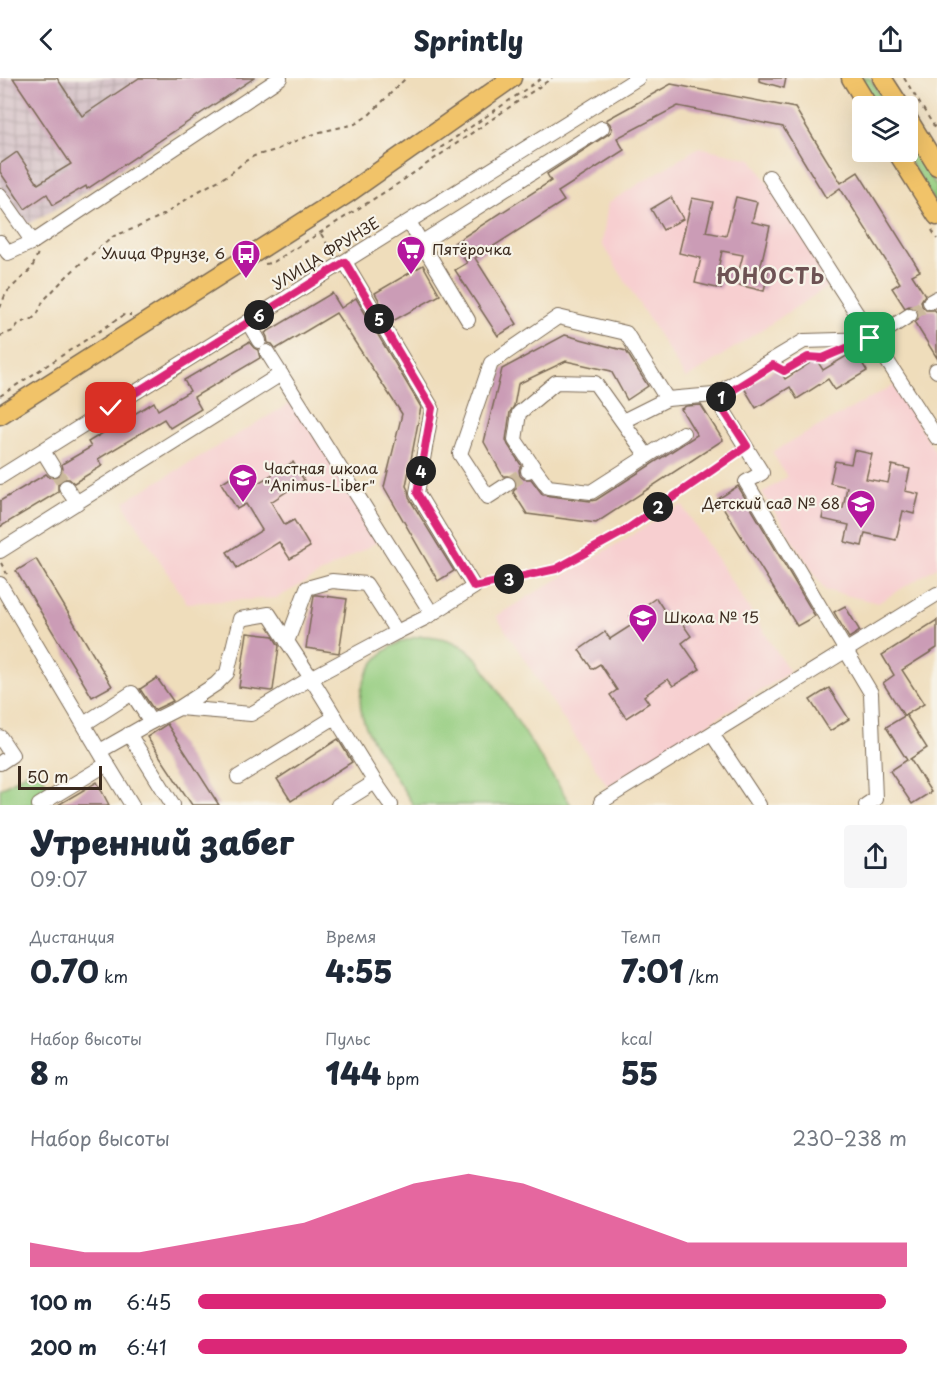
<!DOCTYPE html>
<html lang="ru">
<head>
<meta charset="utf-8">
<style>
  body { margin:0; font-family:"Playpen Sans",sans-serif; background:#f6f6f7; color:#1f2937; height:100vh; display:flex; flex-direction:column; font-size:22px; white-space:nowrap }
  * { box-sizing:border-box; margin:0 }
  p { font-size:20px; color:#747a83 }
  .icon { flex:none; width:33px; height:33px; fill:none; stroke:currentColor; stroke-width:2; stroke-linecap:round; stroke-linejoin:round }
  .map { position:relative; height:727px; overflow:hidden }
  .sheet { display:flex; flex-direction:column; background:#fff; flex:1 }
  .sheet>* { flex:none }
  .buttons { position:absolute; left:852px; top:18px; display:grid; gap:12px }
  .buttons a { display:grid; place-items:center; width:66px; height:66px; border-radius:6px; background:#fff; box-shadow:0 6px 24px #0002; font-size:30px }
  .scale { position:absolute; left:18px; bottom:15px; width:84px; box-sizing:border-box; padding-left:6px; border:3px solid #3b2a1e; border-top:0; font-size:16px; line-height:21px; white-space:nowrap; color:#3b2a1e; -webkit-text-stroke:4px #f7f3e8; paint-order:stroke }
  .pin { position:absolute; display:grid; place-items:center; width:51px; height:51px; color:#fff; margin:-26px; border-radius:12px; box-shadow:0 3px 9px #0006 }
  .km { position:absolute; width:30px; height:30px; margin:-15px; border-radius:50%; background:#222; color:#fff; font-size:16px; line-height:30px; text-align:center }
  .round { display:grid; place-items:center; flex:none; width:63px; height:63px; border-radius:6px; background:#f6f6f7 }
  .head { display:flex; align-items:center; justify-content:space-between; height:102px; padding:0 30px }
  h1 { font-size:33px; font-weight:800; line-height:45px }
  .figures { display:grid; grid-template-columns:repeat(3,1fr); gap:9px; height:102px; padding:6px 30px }
  .figures div { display:grid; align-content:center }
  .figures b { font-size:30px; font-weight:800 }
  .figures small { font-size:16px; font-weight:400 }
  .figures p { font-size:16px }
  .chart { height:168px; padding:12px 30px }
  .chart p { display:flex; justify-content:space-between }
  .chart svg { width:100%; height:108px; margin-top:6px; fill:#db2777; opacity:.7 }
  ul { padding:0 30px; list-style:none; font-size:20px }
  li { display:grid; grid-template-columns:96px 72px 1fr; align-items:center; height:45px }
  li i { height:15px; border-radius:8px; background:#db2777 }
  header { display:flex; justify-content:space-between; align-items:center; height:78px; padding:0 30px; background:#fff; font-size:27px; font-weight:800 }
  .map>svg:first-child { display:block }
  .built { fill:#f7cfd0 }
  .industrial { fill:url(#industrial-grid) }
  .grass { fill:#95cd80; stroke:#687c4f; stroke-width:1.5 }
  .building { fill:#cb9cb6; fill-rule:evenodd }
  .lines { fill:none; stroke-linecap:round; stroke-linejoin:round }
  .minor-tunnel { stroke:#cbb99c; stroke-width:14; stroke-dasharray:14 7; stroke-linecap:butt }
  .minor-casing { stroke:#7a6955; stroke-width:16 }
  .major-casing { stroke:#7a6955; stroke-width:21 }
  .path { stroke:#7a6955; stroke-width:2; stroke-dasharray:4.5 4.5; stroke-linecap:butt }
  .minor { stroke:#fff; stroke-width:14 }
  .major { stroke:#f1c369; stroke-width:18 }
  .route-casing { stroke:#fff; stroke-width:12 }
  .route { stroke:#db2777; stroke-width:8 }
  .labels { text-anchor:middle; stroke-width:4.5; stroke-linejoin:round; paint-order:stroke }
  .poi-label { font-size:15px; fill:#3b2a1e; stroke:#f7f3e8; text-anchor:start }
  .street-label { font-size:15px; fill:#3b2a1e; stroke:#f7f3e8 }
  .district-label { font-size:21px; font-weight:bold; letter-spacing:1.5px; fill:#6d5253; stroke:#f7f3e8 }
</style>
</head>
<body>
<header><svg class="icon" aria-label="back" viewBox="0 0 24 24"><path d="M15 5l-7 7 7 7"/></svg>Sprintly<svg class="icon" aria-label="share" viewBox="0 0 24 24"><path d="M12 15V3M7 8l5-5 5 5M5 13v7h14v-7"/></svg></header>
<div class="map">
<svg width="937" height="727" viewBox="0 0 937 727">
  <defs>
    <pattern id="industrial-grid" width="8" height="8" patternUnits="userSpaceOnUse" patternTransform="scale(1.5)"><rect width="8" height="8" fill="#d2bdc5"/><path d="M0 4h8M4 0v8" fill="none" stroke="#ac9a9f"/></pattern>
  </defs>
  <rect width="100%" height="100%" fill="#f7f3e8"/>
  <filter id="ink" filterUnits="userSpaceOnUse"><feTurbulence type="fractalNoise" baseFrequency=".0167" numOctaves="2"/><feDisplacementMap in="SourceGraphic" scale="12" xChannelSelector="R" yChannelSelector="G"/><feConvolveMatrix kernelMatrix="1 2 1 2 8 2 1 2 1" color-interpolation-filters="sRGB"/></filter>
  <filter id="wash" filterUnits="userSpaceOnUse"><feTurbulence type="fractalNoise" baseFrequency=".008" numOctaves="4" result="noise"/><feDisplacementMap in="SourceGraphic" scale="24" xChannelSelector="R" yChannelSelector="G"/><feGaussianBlur stdDeviation="1.35" result="paint"/><feColorMatrix in="noise" values="0 0 0 0 0 0 0 0 0 0 0 0 0 0 0 0 0 1.4 0 .05"/><feComposite in="paint" operator="in"/></filter>
  <g filter="url(#wash)">
    <rect width="100%" height="100%" fill="#efddbb"/>
    <g class="built">
      <path d="M699,69L752,81L833,205L686,301L602,166L608,125Z"/>
      <path d="M894,307L937,376V489L878,525L825,512L762,415L787,399L772,374Z"/>
      <path d="M292,324L384,460L277,520L187,525L126,430L125,423Z"/>
      <path d="M682,427L790,594L608,709L496,538Z"/>
    </g>
    <path class="industrial" d="M0,0H261L74,121L26,147L0,110Z"/>
    <g class="grass">
      <path d="M858,0H870L887,28H875Z"/>
      <path d="M908,61L937,109V128L903,74H908Z"/>
      <path d="M421,558C445,558 463,565 479,583L571,727H413C404,712 394,698 385,683C366,653 348,624 371,589C382,571 400,562 421,558Z"/>
      <path d="M36,688L52,714L31,727H0V711Z"/>
    </g>
    <g id="blocks">
      <g class="building">
        <path d="M13,0H57L82,38L139,0H254L87,111L86,108L53,127L47,116L25,131L0,94V86L17,74L38,106L71,86Z"/>
        <path d="M759,0H786L784,10L759,3Z"/>
        <path d="M671,6L795,30L841,105L858,94L920,193L912,197L925,217L921,223L922,228L926,232H935L937,236V280L915,245L918,241V233L914,229L909,228L905,230L892,210L900,205L840,110L826,120L783,49L678,28L617,60L624,72L558,114L564,123L475,180L517,246L498,258L455,192L467,185L454,165L551,103L547,96L610,55L612,52L610,46L606,42Z"/>
        <path d="M671,119L683,141L663,152L651,131Z"/>
        <path d="M736,119L757,124L752,144L770,148L760,191L768,193L764,213L722,203L721,211L695,205L701,180L679,175L692,120L713,124L706,154L726,158ZM722,173L743,177L738,196L718,191Z"/>
        <path d="M423,187L440,217L391,244L375,215Z"/>
        <path d="M332,215L341,230L356,220L421,329L406,408L408,412L409,420L454,493L438,503L384,409L402,336L336,235L276,271L272,266L268,265L267,259L265,255Z"/>
        <path d="M565,257L626,273L648,308L627,322L611,293L566,283L518,306L514,328L510,334L506,362L508,367L521,387L519,392L520,398L524,401H531L543,417L590,423L596,422L697,357L681,331L686,328L701,327L723,362L596,445L527,436L513,414L516,410V402L512,398H503L484,364L502,291Z"/>
        <path d="M249,264L254,270L258,272L260,280L194,319L201,331L170,350L164,341L98,381L102,388L74,405L69,401H61L58,406V414L0,449V423L46,396L49,399L54,400L59,398L63,391L62,386L91,369L88,364L154,324L158,332L190,313L184,302Z"/>
        <path d="M855,273L867,293L835,312L828,301L797,321L790,309L756,330L744,310L778,289L785,301L816,281L823,292Z"/>
        <path d="M854,372L872,376L866,401L888,405L892,387L910,391L905,413L919,416L914,436L903,433L896,462L865,455L862,468L845,464L849,447L822,441L825,426L843,430L847,409L830,405L835,383L851,386Z"/>
        <path d="M293,384L304,402L271,424L285,447L294,442L310,469L290,481L279,464L237,490L227,474L262,452L246,426L237,431L221,405L238,394L248,411Z"/>
        <path d="M738,408L815,538L797,548L718,421Z"/>
        <path d="M36,481L112,608L92,619L16,493Z"/>
        <path d="M314,517H317L347,521L339,575L306,570Z"/>
        <path d="M656,520L669,540L675,535L691,558L682,565L700,591L673,608L668,601L644,618L649,625L626,640L610,617L617,612L600,586L592,591L579,572L605,554L610,561L635,545L630,538Z"/>
        <path d="M845,528L860,553L849,560L834,534Z"/>
        <path d="M937,542V570L902,592L924,626L904,638L883,605L894,597L882,577Z"/>
        <path d="M247,555L273,558L279,568L273,612L271,613L239,609Z"/>
        <path d="M157,600L173,623L154,632L140,611Z"/>
        <path d="M829,610L849,641L830,653L810,622Z"/>
        <path d="M906,637L927,670L910,681L931,714L912,726L890,693L907,682L886,649Z"/>
        <path d="M167,646L219,727H192L147,659Z"/>
        <path d="M338,661L352,684L291,723L277,701Z"/>
        <path d="M97,704L109,727H58Z"/>
      </g>
    </g>
  </g>
  <g filter="url(#ink)">
    <use href="#blocks" fill-opacity="0" stroke="#7a6955" stroke-width="1.5"/>
    <g class="lines">
      <g class="minor-tunnel">
        <path d="M910,237L930,224"/>
        <path d="M54,391L66,409"/>
        <path d="M508,406L528,393"/>
      </g>
      <g class="minor-casing">
        <g id="minor">
          <path d="M769,99L873,261"/>
          <path d="M0,117L33,164"/>
          <path d="M409,144L468,242"/>
          <path d="M0,164L8,175L33,164L280,0"/>
          <path d="M421,165L602,50"/>
          <path d="M345,184L432,330L417,415L474,509L425,540L397,554L311,600L375,704L391,727"/>
          <path d="M930,224L937,220"/>
          <path d="M910,237L873,261L937,360"/>
          <path d="M248,244L259,263"/>
          <path d="M267,274L432,536"/>
          <path d="M936,292L937,293"/>
          <path d="M714,317L762,395L746,404L871,615L875,721L866,727"/>
          <path d="M667,321L714,317L804,263L873,261"/>
          <path d="M43,373L54,391"/>
          <path d="M534,390L548,409L591,414L683,355"/>
          <path d="M528,393L534,390L515,362L519,335L556,304L595,305L647,378"/>
          <path d="M0,399L638,0"/>
          <path d="M508,406L488,419L460,376L491,285L558,239L626,255L667,321L623,343"/>
          <path d="M66,409L77,425"/>
          <path d="M0,473L281,296"/>
          <path d="M0,506L107,686L39,727"/>
          <path d="M287,564L307,510L332,503L366,506L397,554"/>
          <path d="M84,646L132,615L151,644"/>
          <path d="M129,656L173,727"/>
          <path d="M712,656L759,727"/>
          <path d="M0,659L12,677L0,685"/>
          <path d="M100,673L151,644L179,630L251,636L311,600L269,536L240,541L227,595L216,606L179,630"/>
          <path d="M107,686L132,727"/>
          <path d="M238,699L335,639"/>
          <path d="M338,727L375,704"/>
          <path d="M603,727L601,724L937,516"/>
        </g>
      </g>
      <g class="major-casing">
        <g id="major">
          <path d="M851,0L868,28"/>
          <path d="M882,0L900,28"/>
          <path d="M908,41L937,88"/>
          <path d="M897,74L937,138"/>
          <path d="M0,337L347,116L512,0"/>
        </g>
      </g>
      <g class="path">
        <path d="M904,0L937,53"/>
        <path d="M433,75L542,0"/>
        <path d="M932,152L937,161"/>
        <path d="M321,156L334,177"/>
        <path d="M265,186L272,185L399,105L552,0"/>
        <path d="M0,230L6,215L32,190L38,175"/>
        <path d="M0,258L13,253L19,245L32,241L37,237L43,223L65,200L81,185L114,158L138,149L165,136L199,113L230,96L244,84L254,78L276,72L290,65L320,54L355,46L369,37L406,0"/>
        <path d="M781,291L784,293L808,279L823,280L836,275"/>
        <path d="M0,318L124,237H131"/>
        <path d="M1,485L7,496"/>
        <path d="M485,506L556,491L623,454L735,376"/>
      </g>
      <use href="#minor" class="minor"/>
      <use href="#major" class="major"/>
    </g>
  </g>
  <g class="lines" filter="url(#ink)">
    <g class="route-casing">
      <path id="route" d="M111,330L345,184L432,330L417,415L474,509L556,491L623,454L747,368L717,322L773,287L784,293L808,279L823,280L870,260"/>
    </g>
    <use href="#route" class="route"/>
  </g>
  <defs>
    <g id="supermarket-pin" transform="scale(1.5)"><path d="M0 17L-7.5 6A9.5 9.5 0 1 1 7.5 6Z" fill="#b5179e" stroke="#f7f3e8"/><path d="M-6-5.5h2.5l.6 2H6L4.5 2H-2.5L-4.4-4H-6ZM-1.5 3.2a1.3 1.3 0 1 0 .1 0ZM3 3.2a1.3 1.3 0 1 0 .1 0Z" fill="#fff"/></g>
    <g id="bus-pin" transform="scale(1.5)"><path d="M0 17L-7.5 6A9.5 9.5 0 1 1 7.5 6Z" fill="#b5179e" stroke="#f7f3e8"/><path d="M-5-6H5V4H4V6H2V4H-2V6H-4V4H-5ZM-3.5-4V0h7V-4ZM-3.5 1.2v1.5H-2V1.2ZM2 1.2v1.5H3.5V1.2Z" fill="#fff"/></g>
    <g id="school-pin" transform="scale(1.5)"><path d="M0 17L-7.5 6A9.5 9.5 0 1 1 7.5 6Z" fill="#b5179e" stroke="#f7f3e8"/><path d="M0-5L7-2L0 1L-7-2ZM-4 1L0 2.5L4 1V4Q0 6-4 4Z" fill="#fff"/></g>
  </defs>
  <g fill-rule="evenodd">
    <use href="#supermarket-pin" x="411" y="172"/>
    <use href="#bus-pin" x="246" y="176"/>
    <use href="#school-pin" x="243" y="400"/>
    <use href="#school-pin" x="861" y="426"/>
    <use href="#school-pin" x="643" y="540"/>
  </g>
  <g class="labels">
    <g class="poi-label">
      <text x="432" y="177">Пятёрочка</text>
      <text x="225" y="181" text-anchor="end">Улица Фрунзе, 6</text>
      <text x="264" y="396">Частная школа<tspan x="264" dy="17">"Animus-Liber"</tspan></text>
      <text x="840" y="431" text-anchor="end">Детский сад № 68</text>
      <text x="664" y="545">Школа № 15</text>
    </g>
    <g class="street-label">
      <text transform="translate(326 176) rotate(-32)" y="5">УЛИЦА ФРУНЗЕ</text>
    </g>
    <g class="district-label">
      <text x="771" y="206">ЮНОСТЬ</text>
    </g>
  </g>
</svg>
<div class="buttons">
<a><svg class="icon" aria-label="layers" viewBox="0 0 24 24"><path d="M12 4l9 5-9 5-9-5zM3 14l9 5 9-5"/></svg></a>
</div>
<div class="scale">50 m</div>
<div class="pin" style="left:870px;top:260px;background:#1e9e55"><svg class="icon" aria-label="arrive" viewBox="0 0 24 24"><path d="M6 21V4h12l-3 4 3 4H6"/></svg></div>
<div class="pin" style="left:111px;top:330px;background:#d93025"><svg class="icon" aria-label="check" viewBox="0 0 24 24"><path d="M5 12l5 5 9-10"/></svg></div>
<b class="km" style="left:721px;top:319px">1</b>
<b class="km" style="left:658px;top:429px">2</b>
<b class="km" style="left:509px;top:501px">3</b>
<b class="km" style="left:421px;top:393px">4</b>
<b class="km" style="left:379px;top:241px">5</b>
<b class="km" style="left:259px;top:237px">6</b>
</div>
<section class="sheet">
<div class="head"><div><h1>Утренний забег</h1><p>09:07</p></div><a class="round"><svg class="icon" aria-label="share" viewBox="0 0 24 24"><path d="M12 15V3M7 8l5-5 5 5M5 13v7h14v-7"/></svg></a></div>
<div class="figures">
<div><p>Дистанция</p><b>0.70<small> km</small></b></div>
<div><p>Время</p><b>4:55</b></div>
<div><p>Темп</p><b>7:01<small> /km</small></b></div>
</div>
<div class="figures">
<div><p>Набор высоты</p><b>8<small> m</small></b></div>
<div><p>Пульс</p><b>144<small> bpm</small></b></div>
<div><p>kcal</p><b>55</b></div>
</div>
<div class="chart"><p><span>Набор высоты</span>230–238 m</p>
<svg viewBox="0 0 160 44" preserveAspectRatio="none"><path d="M0 44V34L10 38L20 38L30 34L40 30L50 26L60 18L70 10L80 6L90 10L100 18L110 26L120 34L130 34L140 34L150 34L160 34V44z"/></svg>
</div>
<ul>
<li><b>100 m</b>6:45<i style="width:97%"></i></li>
<li><b>200 m</b>6:41<i style="width:100%"></i></li>
</ul>
</section>
</body>
</html>
